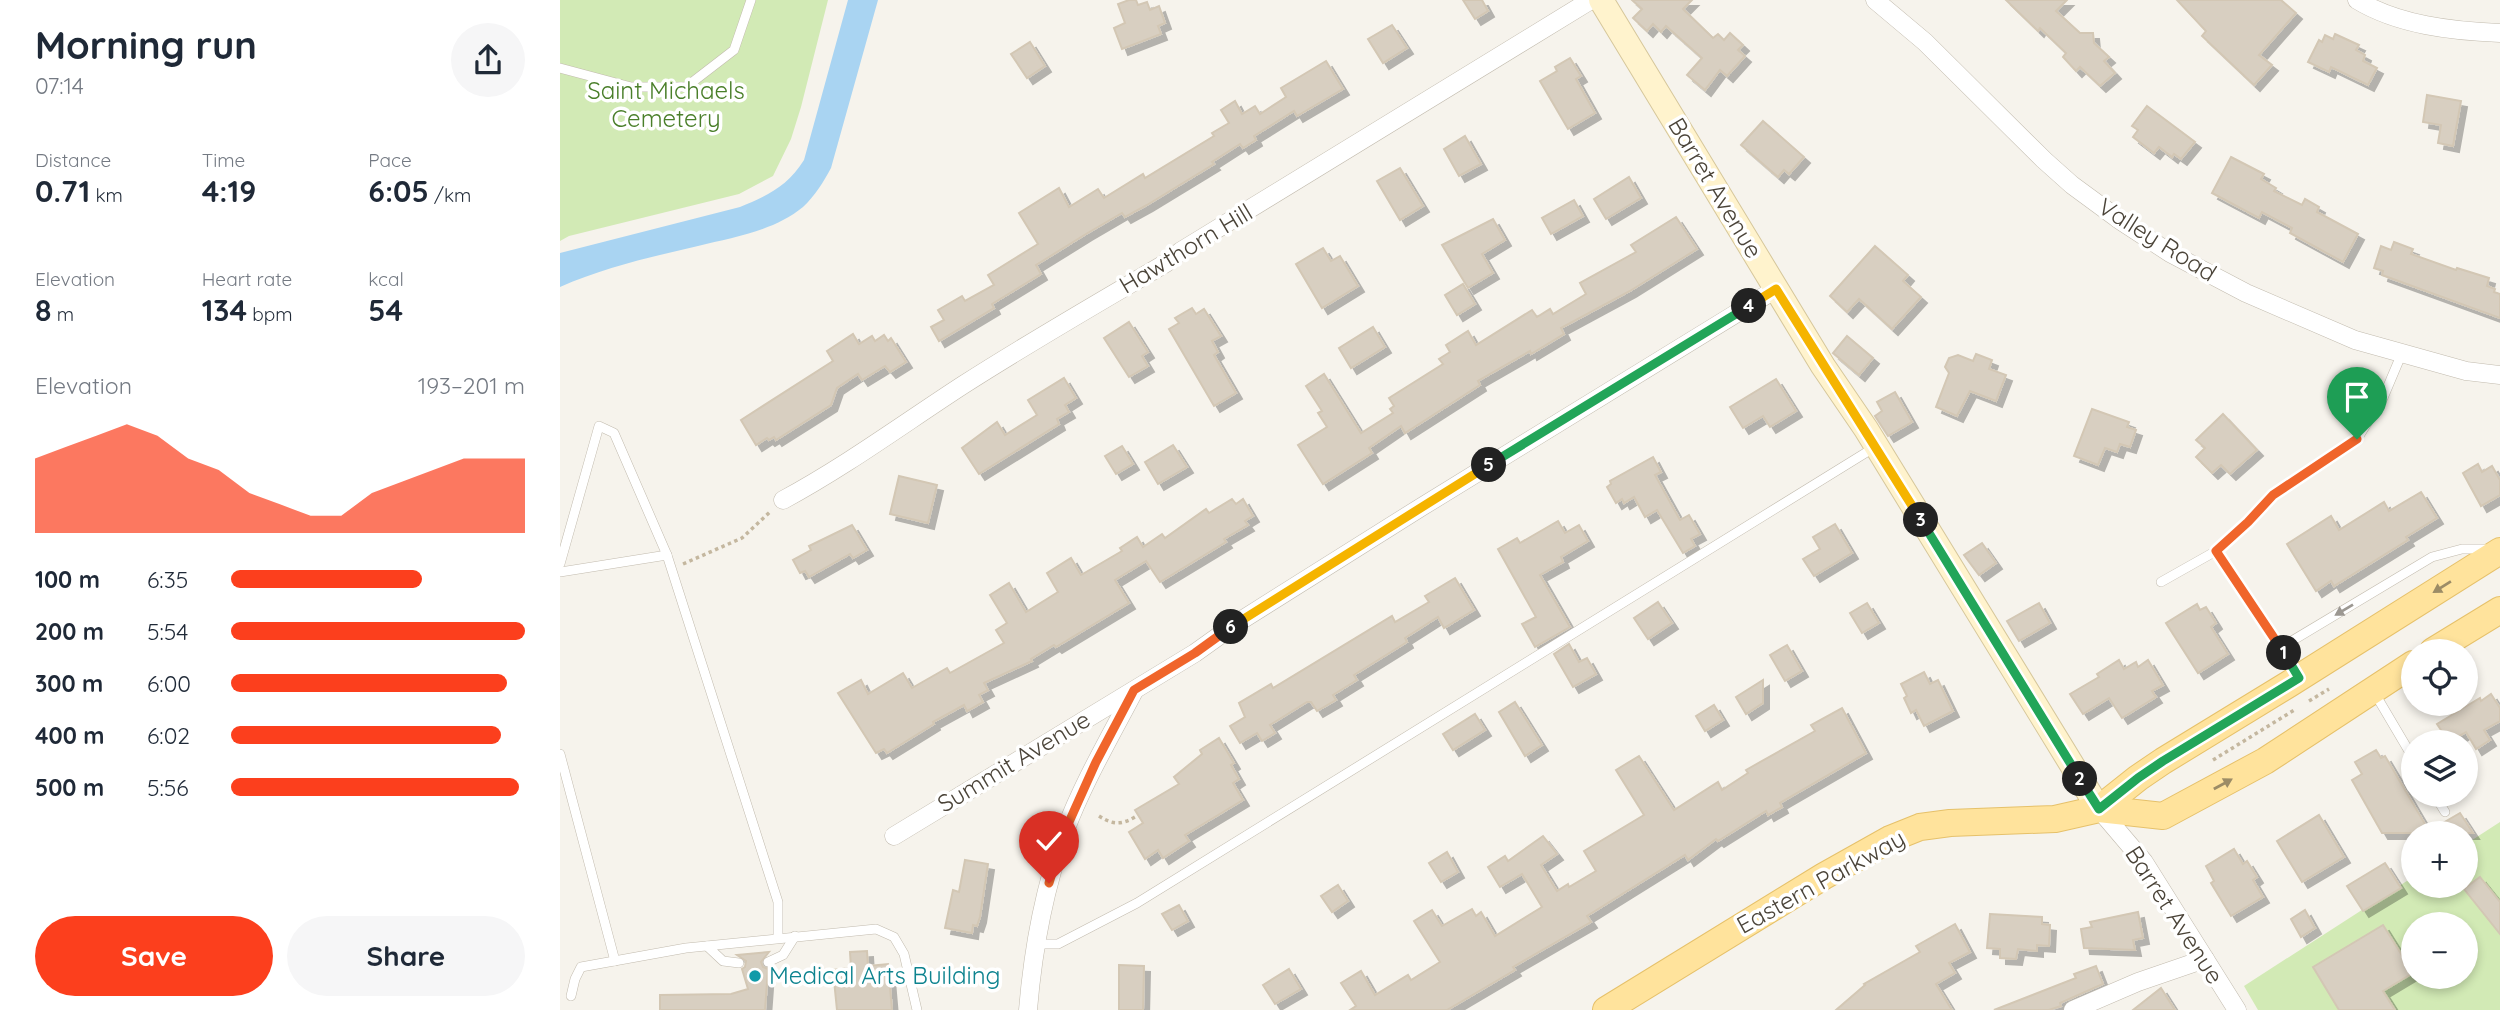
<!DOCTYPE html>
<html lang="en">
<head>
<meta charset="utf-8">
<style>
  body { margin:0; font-family:Quicksand,sans-serif; background:#f6f6f7; color:#1f2937; height:100vh; display:flex; flex-direction:column; font-size:26px; white-space:nowrap }
  * { box-sizing:border-box; margin:0 }
  p { font-size:23px; color:#747a83 }
  .icon { flex:none; width:38px; height:38px; fill:none; stroke:currentColor; stroke-width:2; stroke-linecap:round; stroke-linejoin:round }
  .map { position:relative; flex:1; overflow:hidden }
  .drawer { display:flex; flex-direction:column; background:#fff; width:560px }
  .drawer>* { flex:none }
  .controls { position:absolute; left:1841px; top:639px; display:grid; gap:14px }
  .controls a { display:grid; place-items:center; width:77px; height:77px; border-radius:50%; background:#fff; box-shadow:0 4px 10px #0003; font-size:35px }
  .pin { position:absolute; display:grid; place-items:center; width:60px; height:60px; color:#fff; margin:-72px -30px; border-radius:50% 50% 50% 0; rotate:-45deg; box-shadow:0 0 7px #0007 }
  .pin .icon { rotate:45deg }
  .km { position:absolute; width:35px; height:35px; margin:-18px; border-radius:50%; background:#222; color:#fff; font-size:19px; line-height:35px; text-align:center }
  .round { display:grid; place-items:center; flex:none; width:74px; height:74px; border-radius:37px; background:#f6f6f7 }
  .headline { display:flex; align-items:center; justify-content:space-between; height:119px; padding:0 35px }
  h1 { font-size:38px; font-weight:700; line-height:52px }
  .figures { display:grid; grid-template-columns:repeat(3,1fr); gap:10px; height:119px; padding:7px 35px }
  .figures div { display:grid; align-content:center }
  .figures b { font-size:30px; font-weight:700 }
  .figures small { font-size:19px; font-weight:400 }
  .figures p { font-size:19px }
  .chart { height:196px; padding:14px 35px }
  .chart p { display:flex; justify-content:space-between }
  .chart svg { width:100%; height:126px; margin-top:7px; fill:#fc3f1d; opacity:.7 }
  .button { display:flex; gap:14px; margin-top:auto; padding:14px 35px }
  .button a { flex:1; height:80px; border-radius:42px; background:#fc3f1d; color:#fff; font-size:28px; font-weight:700; line-height:80px; text-align:center }
  .button a+a { background:#f6f6f7; color:#1f2937 }
  ul { padding:0 35px; list-style:none; font-size:23px }
  li { display:grid; grid-template-columns:112px 84px 1fr; align-items:center; height:52px }
  li i { height:18px; border-radius:9px; background:#fc3f1d }
  main { display:flex; flex:1; min-height:0 }
  .map>svg:first-child { display:block }
  .green { fill:#d2eab5; fill-rule:evenodd }
  .water { fill:#a9d4f2 }
  .building { fill:#d8cfc1; stroke:#d3c7b4; stroke-width:2; filter:url(#shadow) }
  .lines { fill:none; stroke-linecap:round; stroke-linejoin:round }
  .lane-casing { stroke:#c2bbae; stroke-width:10 }
  .street-casing { stroke:#c2bbae; stroke-width:19 }
  .secondary-casing { stroke:#d6c79b; stroke-width:26 }
  .primary-casing { stroke:#e6c16a; stroke-width:28 }
  .path { stroke:#c4b79f; stroke-width:3.5; stroke-dasharray:3.5 3.5; stroke-linecap:butt }
  .lane { stroke:#fff; stroke-width:9 }
  .street { stroke:#fff; stroke-width:18 }
  .secondary { stroke:#fff3cd; stroke-width:24 }
  .primary { stroke:#ffe39c; stroke-width:26 }
  .oneway { fill:#9c8c66 }
  .oneway2 { fill:#9c9892 }
  .split-1-casing { stroke:#fff; stroke-width:14 }
  .split-2-casing { stroke:#fff; stroke-width:14 }
  .split-3-casing { stroke:#fff; stroke-width:14 }
  .split-4-casing { stroke:#fff; stroke-width:14 }
  .split-5-casing { stroke:#fff; stroke-width:14 }
  .split-6-casing { stroke:#fff; stroke-width:14 }
  .split-7-casing { stroke:#fff; stroke-width:14 }
  .split-1 { stroke:#f0652b; stroke-width:9 }
  .split-2 { stroke:#22a559; stroke-width:9 }
  .split-3 { stroke:#22a559; stroke-width:9 }
  .split-4 { stroke:#f5b400; stroke-width:9 }
  .split-5 { stroke:#22a559; stroke-width:9 }
  .split-6 { stroke:#f5b400; stroke-width:9 }
  .split-7 { stroke:#f0652b; stroke-width:9 }
  .culture-dot { fill:#0f9aa8; stroke:#fff; stroke-width:2.5 }
  .labels { text-anchor:middle; stroke-width:7; stroke-linejoin:round; paint-order:stroke }
  .park-label { font-size:24px; fill:#4a7f2a; stroke:#fff }
  .street-label { font-size:24px; fill:#4b4439; stroke:#fff }
  .culture-label { font-size:24px; fill:#0d838f; stroke:#fff; text-anchor:start }
</style>
</head>
<body>
<main>
<section class="drawer">
<div class="headline"><div><h1>Morning run</h1><p>07:14</p></div><a class="round"><svg class="icon" aria-label="share" viewBox="0 0 24 24"><path d="M12 15V3M7 8l5-5 5 5M5 13v7h14v-7"/></svg></a></div>
<div class="figures">
<div><p>Distance</p><b>0.71<small> km</small></b></div>
<div><p>Time</p><b>4:19</b></div>
<div><p>Pace</p><b>6:05<small> /km</small></b></div>
</div>
<div class="figures">
<div><p>Elevation</p><b>8<small> m</small></b></div>
<div><p>Heart rate</p><b>134<small> bpm</small></b></div>
<div><p>kcal</p><b>54</b></div>
</div>
<div class="chart"><p><span>Elevation</span>193–201 m</p>
<svg viewBox="0 0 160 44" preserveAspectRatio="none"><path d="M0 44V18L10 14L20 10L30 6L40 10L50 18L60 22L70 30L80 34L90 38L100 38L110 30L120 26L130 22L140 18L150 18L160 18V44z"/></svg>
</div>
<ul>
<li><b>100 m</b>6:35<i style="width:65%"></i></li>
<li><b>200 m</b>5:54<i style="width:100%"></i></li>
<li><b>300 m</b>6:00<i style="width:94%"></i></li>
<li><b>400 m</b>6:02<i style="width:92%"></i></li>
<li><b>500 m</b>5:56<i style="width:98%"></i></li>
</ul>
<div class="button"><a>Save</a><a>Share</a></div>
</section>
<div class="map">
<svg width="1940" height="1010" viewBox="0 0 1940 1010">
  <defs>
    <filter id="shadow"><feDropShadow dx="6" dy="6" stdDeviation="0" flood-color="#0004"/></filter>
  </defs>
  <rect width="100%" height="100%" fill="#f6f3ec"/>
  <g class="green">
    <path d="M0,0H268L241,107L231,139L213,176L179,194L9,236L0,241Z"/>
    <path d="M1940,822V1010H1698L1684,986L1853,877V886H1906V844ZM1853,924H1906V976H1853Z"/>
  </g>
  <path class="water" d="M288,0H318L271,168C264,181 255,196 243,207C214,231 174,237 138,246C91,257 45,267 0,287V253L180,207C208,195 227,187 244,160Z"/>
  <g class="building">
    <path d="M569,0H576L578,5L587,2L590,10L599,6L605,23L598,26L601,34L562,49L554,28L565,23L558,4Z"/>
    <path d="M903,0H922L928,11L915,19Z"/>
    <path d="M1072,0H1132L1123,9L1153,38L1158,34L1164,40L1170,33L1183,45L1178,50L1185,56L1167,76L1160,70L1145,90L1127,75L1142,58L1106,26L1101,32L1093,24L1087,31L1073,18L1082,9Z"/>
    <path d="M1446,0H1507L1496,11L1520,33H1533L1534,43L1549,57L1544,61L1555,73L1540,86L1520,67L1516,71L1503,57L1506,53L1480,28L1478,31Z"/>
    <path d="M1617,0H1721L1736,13L1699,55L1712,65L1694,85L1642,36L1646,31Z"/>
    <path d="M832,25L847,48L823,63L808,39Z"/>
    <path d="M1775,34L1799,45L1796,50L1805,55L1803,61L1817,68L1808,85L1771,67L1769,72L1748,62L1759,40L1762,42L1765,35L1773,39Z"/>
    <path d="M470,42L485,66L467,78L451,54Z"/>
    <path d="M1010,58L1021,76L1016,79L1035,113L1008,129L980,81L997,71L995,67Z"/>
    <path d="M766,61L783,89L737,116L734,111L694,136L696,140L683,148L680,144L652,162L654,164L587,205L565,217L562,213L526,234L476,265L481,274L432,304L434,308L379,341L371,327L384,320L378,310L402,296L405,301L434,285L428,275L478,244L459,213L499,188L509,207L538,189L544,198L583,174L585,178L654,136L652,133L669,123L661,110L675,101L682,114L695,106L700,114L726,97L721,88Z"/>
    <path d="M1867,95L1901,101L1893,146L1878,143L1881,125L1863,122Z"/>
    <path d="M1587,106L1635,142L1621,159L1614,154L1612,157L1599,147L1594,153L1573,137L1578,130L1572,126Z"/>
    <path d="M1203,121L1244,157L1229,174L1224,170L1218,177L1181,145Z"/>
    <path d="M905,136L921,164L899,176L884,149Z"/>
    <path d="M1671,157L1704,174L1701,179L1716,188L1714,191L1742,205L1745,199L1759,207L1757,212L1798,234L1783,262L1730,233L1732,228L1702,212L1699,218L1652,193Z"/>
    <path d="M840,168L863,206L840,220L817,181Z"/>
    <path d="M1069,177L1081,198L1046,219L1034,199Z"/>
    <path d="M1014,200L1023,216L991,234L982,218Z"/>
    <path d="M1116,217L1137,249L1070,291L1001,328L1004,334L971,354L970,351L918,381L920,385L845,433L841,426L809,448L812,453L763,484L738,445L767,427L758,413L762,411L746,386L764,374L801,433L833,413L830,409L834,406L829,398L883,364L879,359L890,352L886,345L908,331L916,345L972,310L977,317L990,309L993,314L1026,294L1020,283L1076,252L1071,245Z"/>
    <path d="M933,219L945,240L922,254L933,273L908,288L882,245Z"/>
    <path d="M1834,242L1853,249L1851,254L1896,270L1897,268L1929,278L1927,286L1935,289L1934,292L1940,294V318L1822,275L1823,271L1814,268L1821,246L1831,250Z"/>
    <path d="M1315,246L1348,275L1343,281L1361,297L1332,329L1299,299L1287,312L1270,296Z"/>
    <path d="M763,248L771,261L780,256L798,286L762,308L736,264Z"/>
    <path d="M903,284L915,304L897,315L885,295Z"/>
    <path d="M632,308L636,314L644,309L661,336L652,341L658,352L654,355L676,393L654,406L609,329L619,323L615,318Z"/>
    <path d="M569,322L588,352L582,356L588,366L569,377L544,338Z"/>
    <path d="M813,327L825,347L791,368L779,348Z"/>
    <path d="M293,334L299,344L312,336L315,341L324,335L328,341L331,338L346,362L330,372L325,366L302,380L298,374L277,388L271,405L216,440L214,437L209,440L207,438L196,445L181,420L273,361L267,351Z"/>
    <path d="M1287,336L1313,358L1299,375L1273,353Z"/>
    <path d="M1416,354L1432,360L1429,369L1446,375L1436,401L1410,391L1397,416L1376,407L1389,373L1385,367L1389,358L1398,355L1413,361Z"/>
    <path d="M504,378L516,398L505,405L509,412L497,419L499,424L419,474L402,448L437,422L445,435L477,415L468,400Z"/>
    <path d="M1216,379L1236,411L1210,427L1203,416L1183,428L1170,407Z"/>
    <path d="M1335,392L1352,422L1328,436L1315,416L1322,411L1317,402Z"/>
    <path d="M1532,409L1569,422L1567,427L1576,430L1570,447L1560,444L1557,452L1545,448L1538,465L1514,456Z"/>
    <path d="M1663,414L1697,450L1670,474L1661,465L1652,473L1636,457L1645,448L1636,440Z"/>
    <path d="M613,445L627,467L598,484L585,462Z"/>
    <path d="M562,446L573,464L556,474L545,456Z"/>
    <path d="M1093,457L1101,472L1095,475L1120,520L1129,515L1140,534L1131,539L1135,546L1123,553L1097,510L1085,517L1074,497L1064,503L1062,499L1056,503L1047,487L1051,484L1050,481Z"/>
    <path d="M1918,464L1922,472L1932,466L1940,480V495L1921,506L1903,473Z"/>
    <path d="M339,476L377,485L368,523L330,514Z"/>
    <path d="M1861,492L1877,518L1846,537L1848,540L1774,586L1771,581L1756,591L1727,544L1771,516L1779,530L1824,502L1829,511Z"/>
    <path d="M672,499L676,504L683,499L693,516L685,521L688,525L664,539L666,542L600,582L586,561L555,580L569,603L496,647L494,645L471,659L472,661L424,683L428,690L419,695L423,702L407,711L404,705L373,722L374,724L327,753L324,749L316,753L278,693L301,680L308,694L343,673L352,688L387,668L390,673L444,643L436,630L447,623L430,595L449,583L466,612L498,592L487,573L511,558L521,575L562,551L560,548L577,537L583,547L602,534L605,538L646,509L649,513Z"/>
    <path d="M998,521L1005,533L1019,525L1028,541L1001,557L1003,562L980,575L1010,627L975,647L962,624L976,617L938,549L957,538L960,543Z"/>
    <path d="M1275,524L1292,553L1254,576L1243,559L1260,549L1253,537Z"/>
    <path d="M292,525L307,550L293,558L290,554L249,577L245,571L240,573L233,560L251,550L249,546Z"/>
    <path d="M1422,543L1436,563L1419,575L1404,555Z"/>
    <path d="M895,578L914,610L884,628L878,617L845,638L847,642L794,675L797,680L773,695L776,700L757,711L751,702H747L710,725L715,733L702,741L697,733L680,743L670,726L685,717L679,703L711,684L713,688L832,616L835,622L869,602L865,596Z"/>
    <path d="M1098,602L1112,623L1088,639L1074,618Z"/>
    <path d="M1307,603L1319,623L1302,633L1290,613Z"/>
    <path d="M1479,603L1490,623L1459,641L1447,621Z"/>
    <path d="M1637,604L1640,610L1646,607L1656,623L1651,627L1668,654L1638,673L1606,623Z"/>
    <path d="M1009,644L1019,662L1027,658L1036,674L1013,687L994,654Z"/>
    <path d="M1227,645L1242,671L1225,681L1210,655Z"/>
    <path d="M1559,660L1564,669L1576,662L1578,667L1588,660L1603,685L1592,691L1596,697L1562,718L1549,698L1523,714L1510,694L1539,677L1537,674Z"/>
    <path d="M1364,672L1370,684L1378,680L1393,711L1364,726L1356,710L1351,713L1344,698L1347,696L1341,684Z"/>
    <path d="M1203,680V703L1186,714L1176,697Z"/>
    <path d="M1931,694L1940,708V721L1924,730L1930,740L1916,749L1906,732L1889,742L1877,724L1920,698L1921,701Z"/>
    <path d="M955,702L982,745L965,756L939,712Z"/>
    <path d="M1154,705L1163,720L1145,731L1136,716Z"/>
    <path d="M1282,708L1306,753L1220,803L1222,807L1208,815L1206,811L1158,841L1156,839L1128,860L1125,855L1027,916L1031,922L953,967L955,970L887,1010H790L796,1006L781,983L801,971L815,995L848,975L851,980L880,962L854,921L872,910L882,926L912,909L916,916L921,912L935,936L982,907L962,874L940,887L928,867L945,856L948,861L983,836L997,854L981,865L997,891L1008,884L1009,887L1036,871L1024,851L1084,815L1056,770L1079,756L1114,810L1158,782L1162,790L1188,773L1186,770L1255,731L1251,725Z"/>
    <path d="M915,714L925,730L893,750L883,734Z"/>
    <path d="M659,738L674,763L671,765L679,779L673,783L683,800L625,835L629,841L603,858L598,850L585,859L569,832L583,823L575,810L619,784L614,777L642,754L640,750Z"/>
    <path d="M1816,750L1821,758L1825,756L1869,831L1900,813L1913,833H1822L1792,780L1802,774L1795,762Z"/>
    <path d="M1759,815L1784,857L1742,882L1717,841Z"/>
    <path d="M1674,849L1683,864L1687,861L1697,877L1693,880L1703,897L1671,916L1651,883L1654,881L1646,866Z"/>
    <path d="M887,852L898,872L881,882L869,863Z"/>
    <path d="M405,860L428,864L420,917L417,926L413,925L412,933L385,928L393,890L399,892Z"/>
    <path d="M1825,863L1841,888L1803,911L1787,886Z"/>
    <path d="M1920,877L1940,902V934L1904,889Z"/>
    <path d="M778,885L788,901L772,912L761,896Z"/>
    <path d="M619,905L628,921L612,930L602,914Z"/>
    <path d="M1745,910L1755,928L1741,937L1731,919Z"/>
    <path d="M1578,912L1583,938L1573,940L1575,950L1524,948L1521,929L1532,927L1530,922Z"/>
    <path d="M1430,914L1482,917V924L1490,925L1489,946L1477,945V951L1458,949L1456,959L1440,958V949L1427,948Z"/>
    <path d="M1395,924L1410,952L1389,963L1395,973L1376,984L1392,1010H1276L1305,985L1304,984L1360,952L1356,946Z"/>
    <path d="M1823,925L1853,973L1823,991L1835,1010H1779L1753,967Z"/>
    <path d="M307,951L308,966L328,964L332,1010H277L273,970L291,968L290,952Z"/>
    <path d="M209,952L201,962L203,967L208,969L205,1010H100V995L171,994L188,989L182,969L185,967L186,961L177,955Z"/>
    <path d="M559,965L584,966L583,1010H559Z"/>
    <path d="M1536,966L1543,984L1500,1003L1501,1006L1489,1010H1434L1516,978L1514,974Z"/>
    <path d="M729,969L741,989L715,1004L703,985Z"/>
    <path d="M1601,988L1615,1010H1573Z"/>
  </g>
  <g class="lines">
    <g class="lane-casing">
      <g id="lane">
        <path d="M0,68L71,87H126L174,50L191,0"/>
        <path d="M0,564L39,426L54,433L107,555"/>
        <path d="M0,572L107,555L218,902V938"/>
        <path d="M1601,582L1656,551"/>
        <path d="M1720,648L1872,557L1902,549H1925L1929,552"/>
        <path d="M1738,676L1656,551L1687,522L1713,495L1797,439L1823,398L1842,353"/>
        <path d="M1814,692L1853,758"/>
        <path d="M0,754L55,961"/>
        <path d="M1874,794L1885,812"/>
        <path d="M475,944H498L577,903L1315,447"/>
        <path d="M147,946L163,961L179,963"/>
        <path d="M208,962L223,955L235,936"/>
        <path d="M11,996L15,979L21,967L126,948L316,929L334,937L344,954L357,1010"/>
      </g>
    </g>
    <g class="street-casing">
      <g id="street">
        <path d="M1315,0L1365,42L1484,160L1512,185L1561,221L1610,253L1686,293L1795,340L1906,371L1940,375"/>
        <path d="M1797,0C1838,25 1892,31 1940,33"/>
        <path d="M223,500C286,466 343,424 403,385C470,342 538,303 606,263L621,251L1031,0"/>
        <path d="M1539,809L1584,862L1677,1010"/>
        <path d="M334,836L635,653L677,623L863,506L1216,289"/>
        <path d="M468,1010C473,949 484,889 505,831C523,783 550,737 574,691"/>
        <path d="M1513,1010L1578,982L1645,959"/>
      </g>
    </g>
    <g class="secondary-casing">
      <path id="secondary" d="M1041,0L1263,366L1306,429L1539,809"/>
    </g>
    <g class="primary-casing">
      <g id="primary">
        <path d="M1873,651L1940,610"/>
        <path d="M1539,809L1578,778L1603,761L1729,684L1940,551"/>
        <path d="M1046,1010L1264,876L1330,839L1360,827L1390,823L1495,819L1539,809L1603,816L1705,761L1853,664"/>
      </g>
    </g>
    <g class="path">
      <path d="M123,564L182,538L211,511"/>
      <path d="M1749,701L1769,689"/>
      <path d="M1653,760L1736,709"/>
      <path d="M539,816C553,825 561,825 575,817"/>
    </g>
    <use href="#lane" class="lane"/>
    <use href="#street" class="street"/>
    <use href="#secondary" class="secondary"/>
    <use href="#primary" class="primary"/>
  </g>
  <defs><path id="oneway-solid" d="M-6-.8H1V-3.2L6.5 0L1 3.2V.8H-6Z" transform="scale(1.75)"/></defs>
  <g class="oneway">
    <use href="#oneway-solid" transform="translate(1882 587) rotate(148)"/>
    <use href="#oneway-solid" transform="translate(1663 784) rotate(-29)"/>
  </g>
  <use class="oneway2" href="#oneway-solid" transform="translate(1784 610) rotate(149)"/>
  <g class="lines">
    <g class="split-1-casing">
      <path id="split-1" d="M1724,653L1656,551L1688,522L1713,495L1797,439"/>
    </g>
    <g class="split-2-casing">
      <path id="split-2" d="M1520,779L1539,809L1578,778L1603,761L1739,678L1724,653"/>
    </g>
    <g class="split-3-casing">
      <path id="split-3" d="M1361,520L1520,779"/>
    </g>
    <g class="split-4-casing">
      <path id="split-4" d="M1189,306L1216,289L1361,520"/>
    </g>
    <g class="split-5-casing">
      <path id="split-5" d="M929,465L1189,306"/>
    </g>
    <g class="split-6-casing">
      <path id="split-6" d="M671,627L929,465"/>
    </g>
    <g class="split-7-casing">
      <path id="split-7" d="M489,883L505,831L536,762L574,690L635,653L671,627"/>
    </g>
    <use href="#split-1" class="split-1"/>
    <use href="#split-2" class="split-2"/>
    <use href="#split-3" class="split-3"/>
    <use href="#split-4" class="split-4"/>
    <use href="#split-5" class="split-5"/>
    <use href="#split-6" class="split-6"/>
    <use href="#split-7" class="split-7"/>
  </g>
  <circle class="culture-dot" cx="195" cy="976" r="7"/>
  <g class="labels">
    <g class="park-label">
      <text x="106" y="99">Saint Michaels<tspan x="106" dy="28">Cemetery</tspan></text>
    </g>
    <g class="street-label">
      <text transform="translate(1155 188) rotate(59)" y="8">Barret Avenue</text>
      <text transform="translate(1597 240) rotate(32)" y="8">Valley Road</text>
      <text transform="translate(626 249) rotate(-31)" y="8">Hawthorn Hill</text>
      <text transform="translate(454 762) rotate(-31)" y="8">Summit Avenue</text>
      <text transform="translate(1261 882) rotate(-29)" y="8">Eastern Parkway</text>
      <text transform="translate(1614 915) rotate(57)" y="8">Barret Avenue</text>
    </g>
    <g class="culture-label">
      <text x="209" y="984">Medical Arts Building</text>
    </g>
  </g>
</svg>
<div class="controls">
<a><svg class="icon" aria-label="locate" viewBox="0 0 24 24"><circle cx="12" cy="12" r="6"/><path d="M12 2v4M12 18v4M2 12h4M18 12h4"/></svg></a>
<a><svg class="icon" aria-label="layers" viewBox="0 0 24 24"><path d="M12 4l9 5-9 5-9-5zM3 14l9 5 9-5"/></svg></a>
<a>+</a>
<a>−</a>
</div>
<div class="pin" style="left:1797px;top:439px;background:#1e9e55"><svg class="icon" aria-label="arrive" viewBox="0 0 24 24"><path d="M6 21V4h12l-3 4 3 4H6"/></svg></div>
<div class="pin" style="left:489px;top:883px;background:#d93025"><svg class="icon" aria-label="check" viewBox="0 0 24 24"><path d="M5 12l5 5 9-10"/></svg></div>
<b class="km" style="left:1724px;top:653px">1</b>
<b class="km" style="left:1520px;top:779px">2</b>
<b class="km" style="left:1361px;top:520px">3</b>
<b class="km" style="left:1189px;top:306px">4</b>
<b class="km" style="left:929px;top:465px">5</b>
<b class="km" style="left:671px;top:627px">6</b>
</div>
</main>
</body>
</html>
